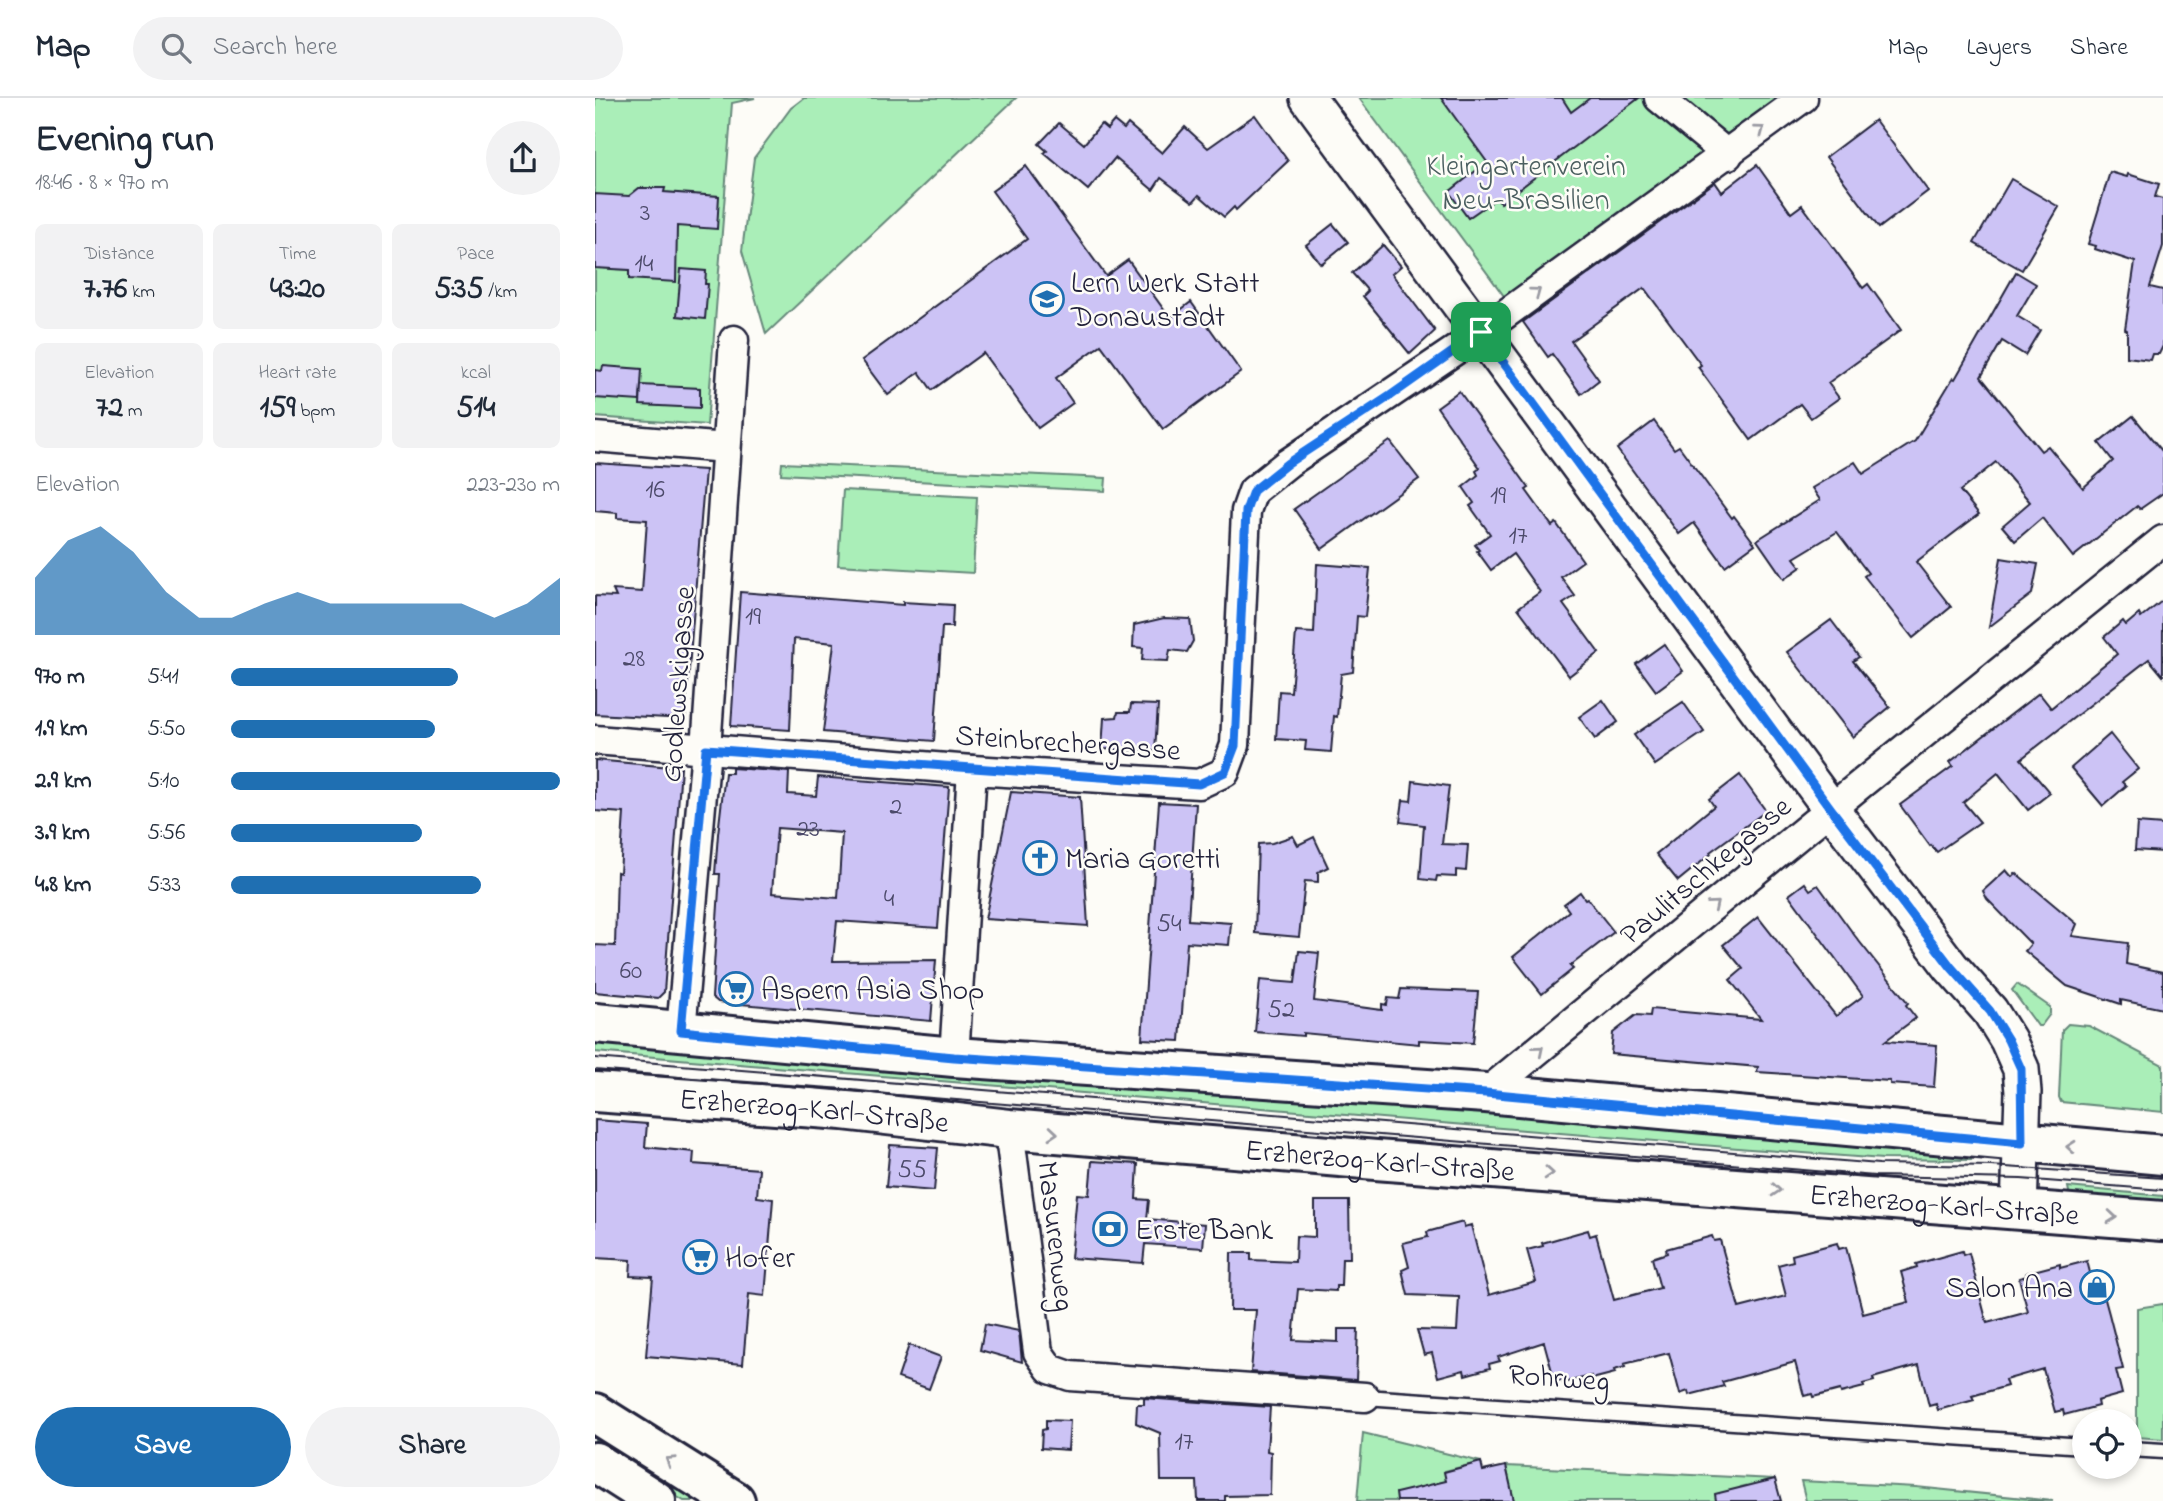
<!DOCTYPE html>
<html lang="en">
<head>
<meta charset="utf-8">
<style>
  body { margin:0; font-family:"Indie Flower",sans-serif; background:#f2f2f3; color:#1f2937; height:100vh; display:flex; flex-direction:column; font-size:26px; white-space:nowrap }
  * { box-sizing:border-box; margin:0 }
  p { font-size:23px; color:#747a83 }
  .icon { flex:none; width:38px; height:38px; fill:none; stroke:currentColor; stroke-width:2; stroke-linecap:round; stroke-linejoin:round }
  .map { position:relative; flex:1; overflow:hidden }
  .details { display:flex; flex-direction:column; background:#fff; width:595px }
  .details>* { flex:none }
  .buttons { position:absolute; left:1477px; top:1311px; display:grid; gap:14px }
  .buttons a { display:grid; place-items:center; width:70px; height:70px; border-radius:50%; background:#fff; box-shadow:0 4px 10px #0003; font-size:35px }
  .pin { position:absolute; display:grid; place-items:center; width:60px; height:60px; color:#fff; margin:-30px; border-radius:14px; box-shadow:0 4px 10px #0006 }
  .round { display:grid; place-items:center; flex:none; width:74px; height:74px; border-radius:37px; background:#f2f2f3 }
  .head { display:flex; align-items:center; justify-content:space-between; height:119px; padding:0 35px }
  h1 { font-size:38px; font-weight:700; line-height:52px }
  .figures { display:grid; grid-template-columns:repeat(3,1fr); gap:10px; height:119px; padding:7px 35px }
  .figures div { display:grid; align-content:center; border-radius:10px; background:#f2f2f3; text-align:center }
  .figures b { font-size:30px; font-weight:700 }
  .figures small { font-size:19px; font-weight:400 }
  .figures p { font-size:19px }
  .chart { height:196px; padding:14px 35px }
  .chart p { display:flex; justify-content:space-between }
  .chart svg { width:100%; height:126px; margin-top:7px; fill:#1f6fb2; opacity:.7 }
  .primary-button { display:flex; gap:14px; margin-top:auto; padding:14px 35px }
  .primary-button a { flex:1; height:80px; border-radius:42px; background:#1f6fb2; color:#fff; font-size:28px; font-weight:700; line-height:80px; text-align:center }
  .primary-button a+a { background:#f2f2f3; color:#1f2937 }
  ul { padding:0 35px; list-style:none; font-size:23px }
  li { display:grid; grid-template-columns:112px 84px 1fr; align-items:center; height:52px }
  li i { height:18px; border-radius:9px; background:#1f6fb2 }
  header { display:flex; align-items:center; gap:42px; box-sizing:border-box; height:98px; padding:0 35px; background:#fff; border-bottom:2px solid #e0e1e3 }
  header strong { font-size:33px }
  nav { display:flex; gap:38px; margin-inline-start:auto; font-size:24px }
  .search { width:490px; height:63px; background:#f2f2f3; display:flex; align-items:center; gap:18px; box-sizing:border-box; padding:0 24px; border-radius:38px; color:#747a83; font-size:26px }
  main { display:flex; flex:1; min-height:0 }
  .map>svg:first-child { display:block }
  .green { fill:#aaeeb8; stroke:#66887a; stroke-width:2 }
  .building { fill:#ccc3f5; stroke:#22223b; stroke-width:2; fill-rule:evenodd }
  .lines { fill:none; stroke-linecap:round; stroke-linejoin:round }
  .service-casing { stroke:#22223b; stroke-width:19 }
  .minor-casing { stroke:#22223b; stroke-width:33 }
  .tertiary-casing { stroke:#22223b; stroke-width:40 }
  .secondary-casing { stroke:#22223b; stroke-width:44 }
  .primary-casing { stroke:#22223b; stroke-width:44 }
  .service { stroke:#fdfcf7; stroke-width:14 }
  .minor { stroke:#fdfcf7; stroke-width:28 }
  .tertiary { stroke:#fdfcf7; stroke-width:35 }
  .secondary { stroke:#fdfcf7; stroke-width:38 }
  .primary { stroke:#fdfcf7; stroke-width:38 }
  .tram { stroke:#22223b; stroke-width:2 }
  .oneway { stroke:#9a9aa2 }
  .route-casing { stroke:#fff; stroke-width:14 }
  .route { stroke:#1a73e8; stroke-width:9 }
  .labels { text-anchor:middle; stroke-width:5; stroke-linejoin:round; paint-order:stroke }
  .number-label { font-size:26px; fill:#4c4a6a }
  .park-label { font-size:30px; fill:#4b5f60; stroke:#fdfcf7 }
  .poi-label { font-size:30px; fill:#22223b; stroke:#fdfcf7; text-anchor:start }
  .street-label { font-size:30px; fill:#22223b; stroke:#fdfcf7 }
</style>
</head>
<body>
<header>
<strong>Map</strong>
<div class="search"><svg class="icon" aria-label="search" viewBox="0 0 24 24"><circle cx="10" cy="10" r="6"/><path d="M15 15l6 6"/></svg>Search here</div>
<nav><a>Map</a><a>Layers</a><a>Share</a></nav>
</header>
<main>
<section class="details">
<div class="head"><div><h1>Evening run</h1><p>18:46 · 8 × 970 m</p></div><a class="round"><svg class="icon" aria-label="share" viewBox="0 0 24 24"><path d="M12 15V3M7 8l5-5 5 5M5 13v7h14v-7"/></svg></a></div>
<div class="figures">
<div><p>Distance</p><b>7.76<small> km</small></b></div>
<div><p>Time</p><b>43:20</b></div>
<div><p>Pace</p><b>5:35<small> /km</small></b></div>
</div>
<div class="figures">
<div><p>Elevation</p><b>72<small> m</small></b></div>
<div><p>Heart rate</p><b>159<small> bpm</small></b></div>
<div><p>kcal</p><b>514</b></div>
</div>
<div class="chart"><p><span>Elevation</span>223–230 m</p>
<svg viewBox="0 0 160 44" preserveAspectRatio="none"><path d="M0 44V24L10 11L20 6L30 15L40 29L50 38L60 38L70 33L80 29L90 33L100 33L110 33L120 33L130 33L140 38L150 33L160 24V44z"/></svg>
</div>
<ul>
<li><b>970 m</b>5:41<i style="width:69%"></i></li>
<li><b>1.9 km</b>5:50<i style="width:62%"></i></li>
<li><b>2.9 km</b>5:10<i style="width:100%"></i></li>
<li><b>3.9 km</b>5:56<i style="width:58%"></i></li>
<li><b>4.8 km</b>5:33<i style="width:76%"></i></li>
</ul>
<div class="primary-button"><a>Save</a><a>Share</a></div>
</section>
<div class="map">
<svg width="1568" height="1403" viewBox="0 0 1568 1403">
  <rect width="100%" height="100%" fill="#fdfcf7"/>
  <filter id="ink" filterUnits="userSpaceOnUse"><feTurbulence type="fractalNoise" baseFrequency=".0143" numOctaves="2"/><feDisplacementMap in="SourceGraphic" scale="14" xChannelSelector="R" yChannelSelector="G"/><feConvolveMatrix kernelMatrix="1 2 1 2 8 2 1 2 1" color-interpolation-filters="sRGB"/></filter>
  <g filter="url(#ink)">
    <g class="green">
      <path d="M0,0H160L137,5L112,327L0,319Z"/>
      <path d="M209,0H421L171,236L147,153L159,60L196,10Z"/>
      <path d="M764,0H1187L917,199L909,198Z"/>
      <path d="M187,365L511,380L510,393L186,376Z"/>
      <path d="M248,392L382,399L378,475L243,467Z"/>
      <path d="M1422,886L1455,909V916L1446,928H1443L1417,892Z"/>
      <path d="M1473,926L1494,928L1568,967V1014L1466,1004L1464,999L1467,932Z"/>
      <path d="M0,941L1377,1055L1376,1062L1288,1061L1155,1051L0,954Z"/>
      <path d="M1473,1089L1568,1098V1109L1475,1099Z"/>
      <path d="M1568,1206V1341L1542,1339V1210Z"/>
      <path d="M0,1330L118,1403H89L0,1348Z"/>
      <path d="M768,1335L886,1364L850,1373L851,1383L832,1403H762Z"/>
      <path d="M911,1368L1180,1381L1146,1389L1130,1403H919Z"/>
      <path d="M1206,1383L1321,1389L1458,1403H1211Z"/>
    </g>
    <g class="building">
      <path d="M846,0H967L976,14L995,0H1044L906,105L902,100L873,120L854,94L892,64Z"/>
      <path d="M660,17L693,63L641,112L639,109L629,119L604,97L598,104L566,80L558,92L520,60L493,92L449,55L452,53L444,46L464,25L489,46L506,26L512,31L519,23L529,31L533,26L567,55L590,29L613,50Z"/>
      <path d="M1280,22L1333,93L1284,130L1231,59Z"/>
      <path d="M1162,67L1196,115L1207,107L1268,190L1273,186L1306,232L1233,285L1244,300L1216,320L1205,306L1156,342L1103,269L1106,267L1049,190L976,243L1004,282L986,296L957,256L953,259L928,224L1120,84L1127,94Z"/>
      <path d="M431,68L511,178L533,162L575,220L596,204L646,274L568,331L506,247L461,280L478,305L443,330L388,255L337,292L324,274L293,297L267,262L432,141L397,93Z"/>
      <path d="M1515,74L1532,79L1533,76L1564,86L1560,99L1568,101V148L1555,189L1568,192V248L1564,256H1557L1555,262L1532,259V232L1530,231L1540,164L1500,151L1501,148L1493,146Z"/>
      <path d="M1416,81L1464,109L1427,172L1379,145Z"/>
      <path d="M44,90H70L69,94L124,98L122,131L82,128L81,184L34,181V172L0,170V96L34,98Z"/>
      <path d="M738,126L753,144L726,166L711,147Z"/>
      <path d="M788,147L806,168L797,176L840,233L815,256L768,198L773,193L757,175Z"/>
      <path d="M86,171L111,173L110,186H113L110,221L82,218Z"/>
      <path d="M1421,174L1441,186L1422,218L1445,232L1430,257L1407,243L1386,279L1446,353L1453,348L1488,390L1518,363L1504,345L1538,318L1568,354V395L1545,411L1542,408L1478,459L1447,420L1420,443L1407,428L1435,404L1401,364L1365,393L1384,416L1321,464L1356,509L1318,540L1269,478L1273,475L1242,434L1199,460L1206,469L1189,481L1162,442L1225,402L1217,390L1260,364L1268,376L1320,343L1358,280L1360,281Z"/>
      <path d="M8,268L47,271L45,303L0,300V272L7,273Z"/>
      <path d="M46,287L105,290V310L45,307Z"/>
      <path d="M864,293L934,390L931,392L957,428L961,425L988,463L966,479L980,498L968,506L1004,555L974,578L923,510L945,494L918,456L896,472L882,453L884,452L880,447L895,436L875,408L879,405L868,389L883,377L881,373L885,370L842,309Z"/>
      <path d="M1059,323L1079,351L1084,348L1137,420L1139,418L1160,446L1130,468L1099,425L1084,436L1022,351Z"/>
      <path d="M795,343L824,381L727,451L699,411Z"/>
      <path d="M0,365L110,372L90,621L0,616V498L21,499L18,492L47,494L52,422L22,420V415L0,413Z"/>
      <path d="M1406,460L1443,466L1437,496L1394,529Z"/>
      <path d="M722,466L775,470L770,519L762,518L758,574L746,576L742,619L739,618L736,654L710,652L711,643L681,641L684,593L696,594L701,534L719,535Z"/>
      <path d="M145,494L308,507V504L358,507L357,529H347L339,643L228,634L239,545L199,541L195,632L136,628Z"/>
      <path d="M1568,502V578L1554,561L1426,661L1455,695L1433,712L1403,675L1368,704L1385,724L1342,754L1336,747L1335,748L1305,707L1358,668L1355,664L1444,595L1456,610L1522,556L1509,539L1528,523L1531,527L1544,516L1546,520Z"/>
      <path d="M569,520L595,521L598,543L592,554L575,552L573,563L547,562L548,550L538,549L539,527Z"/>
      <path d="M1236,522L1264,559L1258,563L1295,609L1258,639L1192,554Z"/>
      <path d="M1069,546L1088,573L1061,593L1041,566Z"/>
      <path d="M1008,602L1023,624L1000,641L984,619Z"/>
      <path d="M1088,604L1109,634L1060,667L1039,637Z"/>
      <path d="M536,606L563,607L560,653L507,651L509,620L522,619L523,614H535Z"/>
      <path d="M1515,636L1543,671L1527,684L1531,688L1508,708L1476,670Z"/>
      <path d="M0,662L86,670L69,894L63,900L0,894V847L20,848L22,774L25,775L29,715L0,713Z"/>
      <path d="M137,670L194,674L193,696L221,698L223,679L354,689L343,830L242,823L238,863L341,862L336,923L123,904L117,899L125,776H120L123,736L130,675H137ZM182,730L247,735L243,800L177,795Z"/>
      <path d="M1145,677L1171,713L1115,754L1116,756L1083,783L1061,756L1119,708L1114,701Z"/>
      <path d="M818,683L854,688L847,746L873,747L871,773L861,772V779L842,778L841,783L825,781L829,727L805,724L808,702L816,703Z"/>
      <path d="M416,694L485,699L493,828L390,821Z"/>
      <path d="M564,704L601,706L593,822L636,825L634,847L592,844L585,943L547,941Z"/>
      <path d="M1542,725L1568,727V754L1540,752Z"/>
      <path d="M698,738L703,747L719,739L733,769L723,774V784L710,783L704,839L660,835L663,746L677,745Z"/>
      <path d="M1411,772L1417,779L1421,775L1482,826L1477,838L1533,845L1531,866L1568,874V911L1526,902V906L1472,888L1430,853L1436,846L1392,801L1388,793Z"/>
      <path d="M1210,785L1215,792L1223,787L1260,838L1313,905L1311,907L1321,920L1290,943L1342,947L1339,989L1295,986V983L1162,974L1163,969L1016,956L1018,935L1041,917L1055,918L1056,911L1166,921L1135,882L1148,871L1128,847L1163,819L1241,918L1268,898L1194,797Z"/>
      <path d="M985,794L990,801L992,800L1019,834L975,868L978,871L947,896L918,859L974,813L969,806Z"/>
      <path d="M704,853L724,855L719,903L787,912V906L792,907L793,900L804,901L806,891L883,894L878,945L824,942V946L708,935V938L660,934L665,882L700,885Z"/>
      <path d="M0,1022L52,1026L50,1049L99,1054L98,1066L164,1071L162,1099L178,1101L170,1198L154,1196L148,1266L51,1258L58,1179L35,1178L36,1162L0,1160Z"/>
      <path d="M295,1047L343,1050L339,1093L291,1089Z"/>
      <path d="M497,1063L543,1066L541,1101L554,1102L552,1121L610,1126L608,1150L550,1146L548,1165L476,1160L482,1096L494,1097Z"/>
      <path d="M720,1103H754L755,1160H747L746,1188H741V1193L703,1191L698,1242L743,1244V1231H763L761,1282L656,1274L661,1212H635L636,1155H656V1162L700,1164L701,1138L720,1139Z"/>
      <path d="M868,1124L869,1129L876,1127L894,1197L941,1184L932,1152L948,1148L947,1145L993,1132L995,1138L1001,1136L1019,1202L1065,1190L1057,1160L1072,1155L1071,1151L1117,1138L1119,1143L1125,1142L1144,1210L1191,1198L1183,1167L1198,1163L1197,1157L1242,1145L1244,1151L1251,1149L1268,1216L1314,1204L1306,1174L1322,1169L1321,1166L1367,1153L1368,1157L1374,1155L1392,1225L1433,1214L1424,1180L1432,1178L1431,1175L1465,1166V1170L1492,1163L1498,1186L1505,1183L1514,1216L1528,1271L1521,1272L1527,1296L1502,1303L1503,1308L1469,1317L1468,1312L1460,1314L1448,1271L1410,1282L1412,1288L1377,1298L1379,1302L1343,1312L1341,1306L1334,1308L1324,1267L1278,1280L1279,1283L1268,1286L1269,1289L1246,1295L1245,1292L1218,1299L1217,1296L1209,1298L1200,1264L1127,1284L1129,1288L1094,1297L1093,1293L1085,1296L1074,1255L1029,1266L1030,1269L1019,1272L1020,1275L997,1281L996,1278L968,1285V1282L960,1284L949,1244L903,1259L905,1263L894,1266L895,1270L870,1277L869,1272L843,1279L837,1255L829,1257L822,1232L862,1233L864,1199L813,1197L807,1172L814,1169L808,1145L833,1139L832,1134Z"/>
      <path d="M390,1226L424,1233L427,1264L385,1252Z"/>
      <path d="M314,1247L346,1259L334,1291L303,1280Z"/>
      <path d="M549,1300L675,1309L672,1353L676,1354L675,1397L630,1398V1403H603L602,1383H566L565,1335L541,1325L542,1306H549Z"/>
      <path d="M451,1322L475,1323L473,1352L446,1350L447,1332L451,1331Z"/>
      <path d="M886,1364L888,1373L911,1368L919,1403H802L801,1395L851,1383L849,1374Z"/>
      <path d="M1180,1381L1186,1403H1121L1120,1396Z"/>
    </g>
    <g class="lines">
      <g class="service-casing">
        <g id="service">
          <path d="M770,1299L1489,1348"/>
          <path d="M1535,1351L1568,1353"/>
        </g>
      </g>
      <g class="minor-casing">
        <g id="minor">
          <path d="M1064,0L1133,57"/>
          <path d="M0,339L131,350"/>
          <path d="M0,642L377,672L604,686L630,674L640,647L651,413L658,393L693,365L865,249L1208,0"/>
          <path d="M86,933L111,651L139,242"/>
          <path d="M359,959L377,672"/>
          <path d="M891,995L1266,686L1568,442"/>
          <path d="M414,1031L443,1254L455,1271L475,1278L770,1299"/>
        </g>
      </g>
      <g class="tertiary-casing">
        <path id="tertiary" d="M713,0L1236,711L1356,869L1395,913L1413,942L1426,971L1428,994L1424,1112"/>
      </g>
      <g class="secondary-casing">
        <g id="secondary">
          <path d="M0,925L359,959L891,995L1568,1057"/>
          <path id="s1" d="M0,994L248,1012L414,1031L781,1062L1568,1123"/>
        </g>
      </g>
      <g class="primary-casing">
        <g id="primary">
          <path d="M0,1315L140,1403"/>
          <path d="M0,1364L61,1403"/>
        </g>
      </g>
      <use href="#service" class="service"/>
      <use href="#minor" class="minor"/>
      <use href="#tertiary" class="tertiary"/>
      <use href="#secondary" class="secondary"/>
      <use href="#primary" class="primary"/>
      <g class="tram">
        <path d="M0,960L1284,1066L1396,1068L1568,1080"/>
        <path d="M0,972L1280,1078L1426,1081L1568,1092"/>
      </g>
    </g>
    <defs><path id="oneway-chevron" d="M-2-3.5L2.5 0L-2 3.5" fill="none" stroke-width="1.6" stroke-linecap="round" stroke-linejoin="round" transform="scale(1.75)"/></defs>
    <g class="oneway">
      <use href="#oneway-chevron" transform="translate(1165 32) rotate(-37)"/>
      <use href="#oneway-chevron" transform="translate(941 194) rotate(-36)"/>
      <use href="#oneway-chevron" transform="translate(1119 807) rotate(-40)"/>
      <use href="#oneway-chevron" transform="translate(944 952) rotate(-40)"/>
      <use href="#oneway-chevron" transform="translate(458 1035) rotate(5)"/>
      <use href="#oneway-chevron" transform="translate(1476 1049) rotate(-175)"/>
      <use href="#oneway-chevron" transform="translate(954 1075) rotate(4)"/>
      <use href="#oneway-chevron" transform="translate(1181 1092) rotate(4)"/>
      <use href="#oneway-chevron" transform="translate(1517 1119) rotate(5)"/>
      <use href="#oneway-chevron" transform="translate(75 1363) rotate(-148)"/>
    </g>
  </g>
  <g class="lines" filter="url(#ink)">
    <g class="route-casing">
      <path id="route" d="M886,234L1236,711L1356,869L1395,913L1413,942L1426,971L1427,1045L891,995L359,959L86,933L111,651L604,686L630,674L640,648L651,413L658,393L693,365L795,298Z"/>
    </g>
    <use href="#route" class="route"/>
  </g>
  <defs>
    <g id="school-ring" transform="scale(1.75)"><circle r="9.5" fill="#fdfcf7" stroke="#1f6fb2" stroke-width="1.5"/><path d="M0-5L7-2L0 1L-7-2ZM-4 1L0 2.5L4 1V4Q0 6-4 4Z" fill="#1f6fb2"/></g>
    <g id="church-ring" transform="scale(1.75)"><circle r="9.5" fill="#fdfcf7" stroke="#1f6fb2" stroke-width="1.5"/><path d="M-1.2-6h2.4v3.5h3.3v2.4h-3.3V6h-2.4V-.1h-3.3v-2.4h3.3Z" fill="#1f6fb2"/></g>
    <g id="supermarket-ring" transform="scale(1.75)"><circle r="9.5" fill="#fdfcf7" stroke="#1f6fb2" stroke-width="1.5"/><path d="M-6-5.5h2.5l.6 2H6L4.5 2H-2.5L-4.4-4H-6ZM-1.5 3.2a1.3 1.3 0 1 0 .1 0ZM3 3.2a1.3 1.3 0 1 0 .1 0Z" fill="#1f6fb2"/></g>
    <g id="bank-ring" transform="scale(1.75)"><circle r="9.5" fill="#fdfcf7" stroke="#1f6fb2" stroke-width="1.5"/><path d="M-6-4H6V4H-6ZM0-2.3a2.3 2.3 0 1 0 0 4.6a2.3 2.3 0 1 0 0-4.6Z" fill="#1f6fb2"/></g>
    <g id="shop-ring" transform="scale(1.75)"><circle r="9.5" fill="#fdfcf7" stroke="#1f6fb2" stroke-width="1.5"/><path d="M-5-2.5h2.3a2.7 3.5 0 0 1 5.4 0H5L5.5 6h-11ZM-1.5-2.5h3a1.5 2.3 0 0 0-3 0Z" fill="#1f6fb2"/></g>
  </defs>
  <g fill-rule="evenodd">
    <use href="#school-ring" x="452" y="201"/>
    <use href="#church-ring" x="445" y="760"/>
    <use href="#supermarket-ring" x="141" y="891"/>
    <use href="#bank-ring" x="515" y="1131"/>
    <use href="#supermarket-ring" x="105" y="1159"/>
    <use href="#shop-ring" x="1502" y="1189"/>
  </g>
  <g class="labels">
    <g class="number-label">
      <text x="50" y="122">3</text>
      <text x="49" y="173">14</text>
      <text x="60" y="399">16</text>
      <text x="903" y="405">19</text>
      <text x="923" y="445">17</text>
      <text x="158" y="526">19</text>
      <text x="39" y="568">28</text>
      <text x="301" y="716">2</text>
      <text x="213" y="738">23</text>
      <text x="294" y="808">4</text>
      <text x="574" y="833">54</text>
      <text x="36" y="880">60</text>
      <text x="686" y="919">52</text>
      <text x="317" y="1079">55</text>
      <text x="589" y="1351">17</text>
    </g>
    <g class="park-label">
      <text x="931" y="77">Kleingartenverein<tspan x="931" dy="34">Neu-Brasilien</tspan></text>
    </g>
    <g class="poi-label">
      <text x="476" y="194">Lern Werk Statt<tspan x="476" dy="34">Donaustadt</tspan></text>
      <text x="470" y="770">Maria Goretti</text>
      <text x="166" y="901">Aspern Asia Shop</text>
      <text x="540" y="1141">Erste Bank</text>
      <text x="130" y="1169">Hofer</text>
      <text x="1478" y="1199" text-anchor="end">Salon Ana</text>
    </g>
    <g class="street-label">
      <text transform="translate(82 586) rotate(-86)" y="10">Godlewskigasse</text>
      <text transform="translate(473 644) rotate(4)" y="10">Steinbrechergasse</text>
      <text transform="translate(1110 772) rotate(-40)" y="10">Paulitschkegasse</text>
      <text dy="10" stroke="none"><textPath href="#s1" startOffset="220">Erzherzog-Karl-Straße</textPath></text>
      <text dy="10" stroke="none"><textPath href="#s1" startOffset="788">Erzherzog-Karl-Straße</textPath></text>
      <text dy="10" stroke="none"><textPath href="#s1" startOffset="1354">Erzherzog-Karl-Straße</textPath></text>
      <text transform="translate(462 1138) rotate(83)" y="10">Masurenweg</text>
      <text transform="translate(964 1279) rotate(4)" y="10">Rohrweg</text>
    </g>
  </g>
</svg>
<div class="buttons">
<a><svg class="icon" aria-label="locate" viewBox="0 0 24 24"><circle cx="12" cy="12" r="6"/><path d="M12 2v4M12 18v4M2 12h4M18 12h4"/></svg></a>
</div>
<div class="pin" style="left:886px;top:234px;background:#1e9e55"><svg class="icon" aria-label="arrive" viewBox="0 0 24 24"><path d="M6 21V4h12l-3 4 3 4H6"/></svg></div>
</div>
</main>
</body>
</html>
